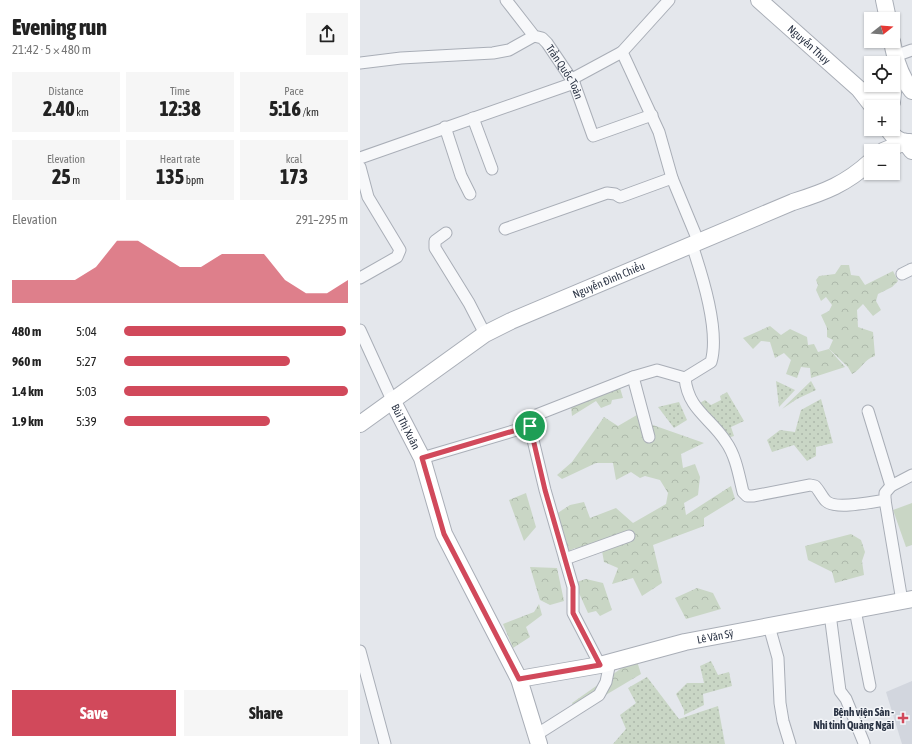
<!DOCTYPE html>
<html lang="en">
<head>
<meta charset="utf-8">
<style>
  body { margin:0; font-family:"Asap Condensed",sans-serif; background:#f6f6f6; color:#222; height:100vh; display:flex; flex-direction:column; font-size:15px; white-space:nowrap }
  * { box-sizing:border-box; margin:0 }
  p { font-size:13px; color:#767676 }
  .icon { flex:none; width:22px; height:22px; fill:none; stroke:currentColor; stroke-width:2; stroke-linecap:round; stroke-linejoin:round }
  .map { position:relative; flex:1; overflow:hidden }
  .side { display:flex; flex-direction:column; background:#fff; width:360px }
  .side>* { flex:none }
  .needle { width:26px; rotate:73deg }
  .buttons { position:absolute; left:504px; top:12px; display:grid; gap:8px }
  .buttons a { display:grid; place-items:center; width:36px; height:36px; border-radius:0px; background:#fff; box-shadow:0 1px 3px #0004; font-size:20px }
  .pin { position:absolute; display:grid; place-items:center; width:34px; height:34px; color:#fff; margin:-17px; border:2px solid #fff; border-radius:50%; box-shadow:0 1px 4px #0007 }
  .round { display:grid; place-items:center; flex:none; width:42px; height:42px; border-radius:0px; background:#f6f6f6 }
  .overview { display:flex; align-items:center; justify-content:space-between; height:68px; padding:0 12px }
  h1 { font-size:22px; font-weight:800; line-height:30px }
  .metrics { display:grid; grid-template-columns:repeat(3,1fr); gap:6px; height:68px; padding:4px 12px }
  .metrics div { display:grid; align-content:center; border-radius:0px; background:#f6f6f6; text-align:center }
  .metrics b { font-size:20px; font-weight:800 }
  .metrics small { font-size:11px; font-weight:400 }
  .metrics p { font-size:11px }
  .chart { height:112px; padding:8px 12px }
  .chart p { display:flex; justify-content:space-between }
  .chart svg { width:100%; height:72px; margin-top:4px; fill:#d1495b; opacity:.7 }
  .button { display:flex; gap:8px; margin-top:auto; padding:8px 12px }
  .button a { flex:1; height:46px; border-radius:0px; background:#d1495b; color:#fff; font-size:16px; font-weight:800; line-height:46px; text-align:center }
  .button a+a { background:#f6f6f6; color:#222 }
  ul { padding:0 12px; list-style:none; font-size:13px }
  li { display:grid; grid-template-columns:64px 48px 1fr; align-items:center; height:30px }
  li i { height:10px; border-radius:5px; background:#d1495b }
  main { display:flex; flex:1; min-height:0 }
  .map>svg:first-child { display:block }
  .built { fill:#d2d6de }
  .grass { fill:url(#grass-dots) }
  .forest { fill:url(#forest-crowns) }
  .pitch { fill:#c9d6c5 }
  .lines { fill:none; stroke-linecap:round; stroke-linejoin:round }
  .street-casing { stroke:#a9aeb7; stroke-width:13 }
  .secondary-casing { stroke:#a9aeb7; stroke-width:18 }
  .street { stroke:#f7f8fa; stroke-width:11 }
  .secondary { stroke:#fff; stroke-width:16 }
  .route-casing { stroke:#fff; stroke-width:8 }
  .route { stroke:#d1495b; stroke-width:5 }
  .poi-dot { fill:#d1495b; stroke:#f4f6f9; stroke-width:1.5 }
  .labels { text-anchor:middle; stroke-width:3; stroke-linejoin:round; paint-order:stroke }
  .street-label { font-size:11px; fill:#2b3445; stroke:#f4f6f9 }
  .poi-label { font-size:11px; font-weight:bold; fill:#2b3445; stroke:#f4f6f9; text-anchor:end }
</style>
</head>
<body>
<main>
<section class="side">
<div class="overview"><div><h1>Evening run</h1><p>21:42 · 5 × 480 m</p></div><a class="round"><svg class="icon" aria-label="share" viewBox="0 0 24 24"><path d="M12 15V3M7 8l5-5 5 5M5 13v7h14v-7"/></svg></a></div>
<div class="metrics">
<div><p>Distance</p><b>2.40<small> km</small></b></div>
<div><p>Time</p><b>12:38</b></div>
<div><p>Pace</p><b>5:16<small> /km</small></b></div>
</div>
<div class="metrics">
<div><p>Elevation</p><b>25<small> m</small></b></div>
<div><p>Heart rate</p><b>135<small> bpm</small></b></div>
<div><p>kcal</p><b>173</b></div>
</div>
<div class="chart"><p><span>Elevation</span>291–295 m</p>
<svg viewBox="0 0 160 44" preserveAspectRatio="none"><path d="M0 44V30L10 30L20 30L30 30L40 22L50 6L60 6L70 14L80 22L90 22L100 14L110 14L120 14L130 30L140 38L150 38L160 30V44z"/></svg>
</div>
<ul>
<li><b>480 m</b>5:04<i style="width:99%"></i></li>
<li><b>960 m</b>5:27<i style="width:74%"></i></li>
<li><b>1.4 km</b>5:03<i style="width:100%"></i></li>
<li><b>1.9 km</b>5:39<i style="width:65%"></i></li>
</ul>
<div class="button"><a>Save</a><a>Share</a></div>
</section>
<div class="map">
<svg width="552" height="744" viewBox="0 0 552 744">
  <defs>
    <pattern id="grass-dots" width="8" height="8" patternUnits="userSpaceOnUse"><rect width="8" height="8" fill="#c9d6c5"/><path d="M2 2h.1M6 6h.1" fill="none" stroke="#adb8ab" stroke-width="1.8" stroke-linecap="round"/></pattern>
    <pattern id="forest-crowns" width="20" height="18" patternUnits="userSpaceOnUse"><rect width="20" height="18" fill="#c9d6c5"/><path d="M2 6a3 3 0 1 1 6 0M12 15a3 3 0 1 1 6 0" fill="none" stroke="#adb8ab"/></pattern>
  </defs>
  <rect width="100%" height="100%" fill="#e4e7ec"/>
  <path class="built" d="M552,681V744H542L526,692Z"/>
  <g class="grass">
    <path d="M416,381L435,390L419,407Z"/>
    <path d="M451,381L456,390L437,399L422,409Z"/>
    <path d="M367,392L384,421L371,427L374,436L364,439L333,407L345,400L351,405L361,400L360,396Z"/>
    <path d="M461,399L473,443L456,447V456L447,461L434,445L412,452L407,440L420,430L435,432L441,410Z"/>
    <path d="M319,402L327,420L314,428L298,407Z"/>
    <path d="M351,661L358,675L369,672L372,686L343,694L344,705L324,715V710L316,694L327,683H344L340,666Z"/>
    <path d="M287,677L319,719L358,706L365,744H253L266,729L260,715L276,703L268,688Z"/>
  </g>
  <g class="forest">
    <path d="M481,265H489L491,275L499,276L505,285L533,271L538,281L532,287L518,294L516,301L521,310L513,316L503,304L497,310L498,327L513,332L515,356C504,359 502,369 492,374L488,367L469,349L473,340L467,337V328L461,315L469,311L472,305L466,297L461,301L456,290L458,285L456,280L459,276L475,274Z"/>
    <path d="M410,326L421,335L430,329L447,337L448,345L454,344L458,352L469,349L485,367L451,378L450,368L441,367L437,378L426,374L431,360L424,353L415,358L410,342L401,341L393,349L383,338Z"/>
    <path d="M258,381L263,398L252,400L251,404L241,408L236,401L212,416L210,398Z"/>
    <path d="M282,412L290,424L344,443L321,454L323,468L335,464L340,477L338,495L324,503L326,515L371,486L375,499L344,518V526L293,545L302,583L282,596L273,578L252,584L258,568L244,562L242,551L219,556L215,548L203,554L190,518L210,505L224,502L230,518L256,508L273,523L306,504L308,493L300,480L285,476L280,478L271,472L256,480L253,463H236L202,479L197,475L212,462L244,417L258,426Z"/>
    <path d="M166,493L176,527L164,541L149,500Z"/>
    <path d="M491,534L501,540L505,552L502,561L504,575L475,583L472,572L448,560L445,546Z"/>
    <path d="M170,567L197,568L204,601L190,605L180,600Z"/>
    <path d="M226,579L243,583L252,610L240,616L236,611L228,613L219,593L211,596L210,584Z"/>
    <path d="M337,588L353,593L361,609L326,619L315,598Z"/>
    <path d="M179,604L182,615L166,627L170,637L153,648L143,624L174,612Z"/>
    <path d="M276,658L281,674L217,712L212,703Z"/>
  </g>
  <path class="pitch" d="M552,503V545L546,547L533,510Z"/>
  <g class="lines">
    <g class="street-casing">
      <g id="street">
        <path id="s1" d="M146,0L174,36L182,38L187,43L214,83L233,136L292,115"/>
        <path d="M309,0L262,52L299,132L312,178L339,243"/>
        <path d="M535,56L552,50"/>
        <path d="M0,63L41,58L133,53L149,50L174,36"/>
        <path d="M212,79L262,52"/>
        <path d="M113,118L132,169"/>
        <path d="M85,127L101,176L110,194"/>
        <path d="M0,158L214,83"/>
        <path d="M0,167L8,197L40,250L37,257L0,278"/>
        <path d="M145,229L247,193L255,194L260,197L312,178"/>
        <path d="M86,233L75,241V248L109,303L125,334"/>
        <path d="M332,245C342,275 360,331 351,362L325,378C328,410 351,418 366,442C376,456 379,476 383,492L387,496H393L450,485L455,486C459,490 462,497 466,501C475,510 512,502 525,500V493L531,486L552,475"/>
        <path d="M542,274L552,269"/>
        <path d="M0,330L32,400"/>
        <path d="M273,377L289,437"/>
        <path d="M508,411L531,486"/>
        <path d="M62,458L170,426"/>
        <path d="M525,500L542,601"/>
        <path d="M205,559L269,536"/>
        <path d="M495,610L510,686"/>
        <path d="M470,614L480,691L486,699L504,743"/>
        <path d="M409,626L418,658L420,703L423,721L430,744"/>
        <path d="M0,651L25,744"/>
        <path d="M240,665L213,613V587L185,490L168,419L171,417L273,377L297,370L325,378"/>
        <path d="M176,735L239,695L246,682L250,662"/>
      </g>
    </g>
    <g class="secondary-casing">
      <g id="secondary">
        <path id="s2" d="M399,0L499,89L513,107"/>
        <path d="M524,0L528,19"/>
        <path d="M532,41C535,59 540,76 552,91"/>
        <path d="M500,90L532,102L536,62"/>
        <path d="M528,129C533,137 540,143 550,142"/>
        <path d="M523,151L545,142L552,151"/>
        <path id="s3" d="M32,400L62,458L84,534L159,679L179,744"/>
        <path id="s4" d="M0,424L125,334L151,321L433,202C465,192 486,184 511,161"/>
        <path id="s5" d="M159,679L240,665L325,642L552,599"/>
      </g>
    </g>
    <use href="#street" class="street"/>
    <use href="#secondary" class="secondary"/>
  </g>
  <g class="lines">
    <g class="route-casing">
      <path id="route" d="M170,426L185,490L213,587V613L240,665L159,679L84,534L62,458Z"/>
    </g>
    <use href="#route" class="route"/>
  </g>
  <path class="poi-dot" d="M541 712h4v4h4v4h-4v4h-4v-4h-4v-4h4z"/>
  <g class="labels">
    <g class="street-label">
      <text dy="4" stroke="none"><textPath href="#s2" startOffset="67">Nguyễn Thụy</textPath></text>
      <text dy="4" stroke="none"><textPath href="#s1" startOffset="95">Trần Quốc Toản</textPath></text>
      <text dy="4" stroke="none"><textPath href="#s4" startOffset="289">Nguyễn Đình Chiểu</textPath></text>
      <text dy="4" stroke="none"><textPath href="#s3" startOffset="30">Bùi Thị Xuân</textPath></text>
      <text dy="4" stroke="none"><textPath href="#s5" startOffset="201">Lê Văn Sỹ</textPath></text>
    </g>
    <g class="poi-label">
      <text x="534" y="716">Bệnh viện Sản -<tspan x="534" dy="13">Nhi tỉnh Quảng Ngãi</tspan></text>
    </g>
  </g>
</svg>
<div class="buttons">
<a><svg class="needle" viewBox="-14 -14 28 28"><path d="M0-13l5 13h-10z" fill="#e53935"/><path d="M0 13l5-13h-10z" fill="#767676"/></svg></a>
<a><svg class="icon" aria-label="locate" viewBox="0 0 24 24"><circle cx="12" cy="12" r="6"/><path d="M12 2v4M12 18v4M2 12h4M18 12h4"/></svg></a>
<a>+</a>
<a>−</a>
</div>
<div class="pin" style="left:170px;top:426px;background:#1e9e55"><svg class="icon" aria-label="arrive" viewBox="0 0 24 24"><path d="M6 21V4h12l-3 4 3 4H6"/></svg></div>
</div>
</main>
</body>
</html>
